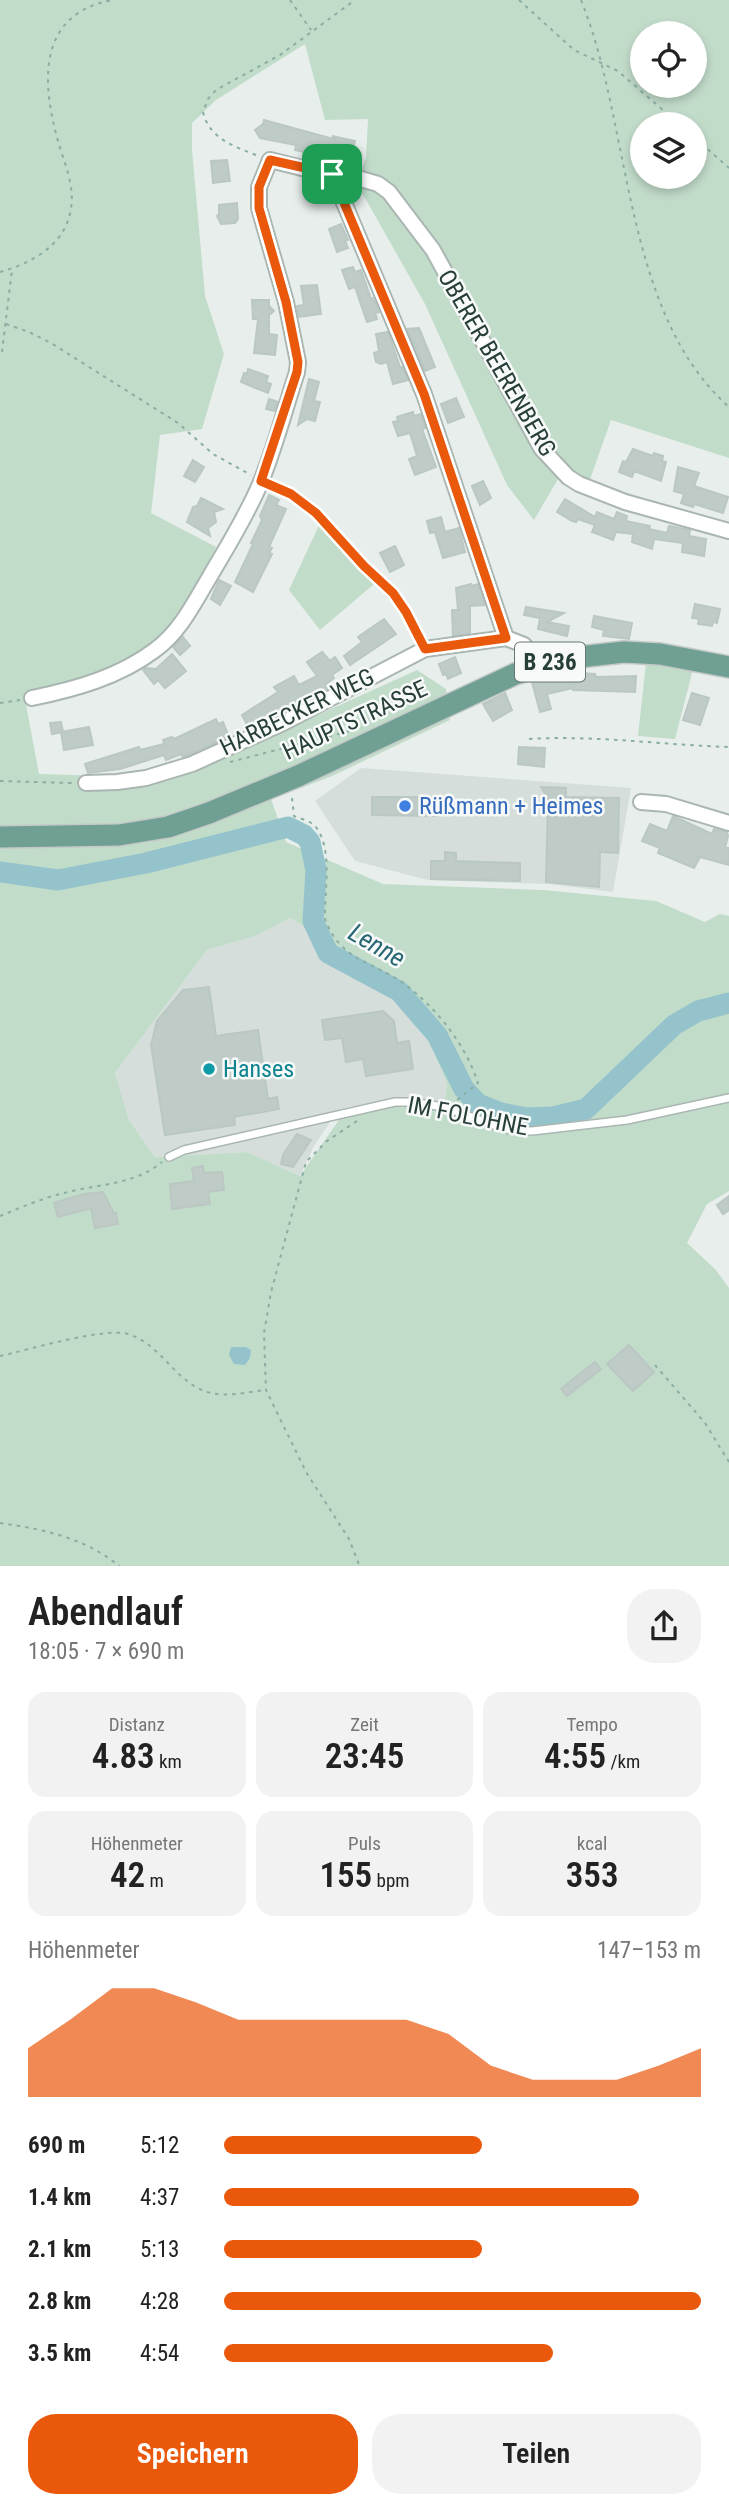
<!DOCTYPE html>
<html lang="de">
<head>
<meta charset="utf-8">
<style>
  body { margin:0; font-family:"Roboto Condensed",sans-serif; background:#f2f2f2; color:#222; height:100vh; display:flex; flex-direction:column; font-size:26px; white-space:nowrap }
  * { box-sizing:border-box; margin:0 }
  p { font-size:23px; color:#767676 }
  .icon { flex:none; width:38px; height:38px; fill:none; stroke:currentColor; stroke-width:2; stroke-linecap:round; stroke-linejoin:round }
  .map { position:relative; height:1566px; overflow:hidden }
  .drawer { display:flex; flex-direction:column; background:#fff; flex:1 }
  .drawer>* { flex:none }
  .buttons { position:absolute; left:630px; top:21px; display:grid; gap:14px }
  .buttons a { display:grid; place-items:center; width:77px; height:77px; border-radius:50%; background:#fff; box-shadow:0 4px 10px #0003; font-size:35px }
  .pin { position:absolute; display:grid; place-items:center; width:60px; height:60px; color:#fff; margin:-30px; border-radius:14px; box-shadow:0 4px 10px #0006 }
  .round { display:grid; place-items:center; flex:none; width:74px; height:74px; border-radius:28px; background:#f2f2f2 }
  .summary { display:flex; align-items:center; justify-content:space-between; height:119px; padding:0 28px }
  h1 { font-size:38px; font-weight:600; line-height:52px }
  .figures { display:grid; grid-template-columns:repeat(3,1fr); gap:10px; height:119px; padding:7px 28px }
  .figures div { display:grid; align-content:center; border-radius:18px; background:#f2f2f2; text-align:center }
  .figures b { font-size:35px; font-weight:600 }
  .figures small { font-size:19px; font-weight:400 }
  .figures p { font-size:19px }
  .chart { height:196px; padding:14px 28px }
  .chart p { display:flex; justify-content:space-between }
  .chart svg { width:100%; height:126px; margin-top:7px; fill:#ea580c; opacity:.7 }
  .cta { display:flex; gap:14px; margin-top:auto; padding:14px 28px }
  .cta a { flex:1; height:80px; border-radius:28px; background:#ea580c; color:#fff; font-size:28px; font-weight:600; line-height:80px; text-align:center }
  .cta a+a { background:#f2f2f2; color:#222 }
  ul { padding:0 28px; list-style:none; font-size:23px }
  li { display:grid; grid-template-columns:112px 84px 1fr; align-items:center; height:52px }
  li i { height:18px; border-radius:9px; background:#ea580c }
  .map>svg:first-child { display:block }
  .built { fill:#d5deda }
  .green { fill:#c2dcca; fill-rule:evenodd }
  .water { fill:#95c3cc }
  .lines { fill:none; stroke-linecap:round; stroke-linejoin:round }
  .river { stroke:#95c3cc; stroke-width:21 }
  .building { fill:#bfcbc7; stroke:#bac7c2; stroke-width:2 }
  .service-casing { stroke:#aab6b2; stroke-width:10 }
  .minor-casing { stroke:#aab6b2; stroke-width:18 }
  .primary-casing { stroke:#c3c9c7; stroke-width:24 }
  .path { stroke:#8baea3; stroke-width:2; stroke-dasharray:3.5 5; stroke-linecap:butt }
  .service { stroke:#fff; stroke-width:7 }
  .minor { stroke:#fff; stroke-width:14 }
  .primary { stroke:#709f93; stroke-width:21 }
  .route-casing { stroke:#fff; stroke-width:14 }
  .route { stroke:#ea580c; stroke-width:9 }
  .shop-dot { fill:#3f7fe0; stroke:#f7faf9; stroke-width:2.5 }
  .culture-dot { fill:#0f9aa8; stroke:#f7faf9; stroke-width:2.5 }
  .labels { text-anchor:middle; stroke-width:5; stroke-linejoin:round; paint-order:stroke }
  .shield { fill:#f7faf9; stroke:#657772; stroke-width:2 }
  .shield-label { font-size:23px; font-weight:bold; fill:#273f38 }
  .street-label { font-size:24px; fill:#273f38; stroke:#f7faf9 }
  .shop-label { font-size:24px; fill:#366cbe; stroke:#f7faf9; text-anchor:start }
  .culture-label { font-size:24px; fill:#0d838f; stroke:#f7faf9; text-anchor:start }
  .water-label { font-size:26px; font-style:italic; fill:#276775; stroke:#f7faf9 }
</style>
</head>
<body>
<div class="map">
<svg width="729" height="1567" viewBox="0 0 729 1567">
  <rect width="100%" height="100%" fill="#e7eeeb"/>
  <g class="built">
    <path d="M361,768L631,788L613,892L549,884L428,880L355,861L315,801Z"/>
    <path d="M290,918L407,989L447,1084L444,1107L397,1097L339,1109L314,1146L300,1176L247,1152L155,1157L129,1120L115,1073L207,950L255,936Z"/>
  </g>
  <g class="green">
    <path d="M0,0H729V458L611,420L588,485L561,474L534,520L507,485L425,304L356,182L366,158L368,119L325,120L305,44L216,100L192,123V150L205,296L224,354L202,429L160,435L151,513L216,547L195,594L157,647L76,685L24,694L39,774L107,776L172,771L318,715L417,670L446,689L450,720L330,777L271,799L286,842L383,884L543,890L656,901L705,922L720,914L729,916V1191L707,1204L687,1243L715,1269L729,1288V1566H0ZM642,33H695V86H642ZM642,124H695V177H642ZM290,918L407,989L447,1084L444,1107L472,1113L399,1104L343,1114L300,1176L247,1152L155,1157L129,1120L115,1073L207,950L255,936Z"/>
    <path d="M320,523L374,584L320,630L289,590Z"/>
    <path d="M646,663L693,669L675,739L638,736Z"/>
  </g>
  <path class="water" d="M231,1347H246L251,1350L250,1358L245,1365L234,1364L229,1355Z"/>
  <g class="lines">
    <path class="river" d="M0,872L58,880L146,863L288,827L304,835L310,842L316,870L313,921L328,953L399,991L437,1035L464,1089L478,1104L501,1113L527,1118L553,1117L586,1109L674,1025L698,1011L729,1003"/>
  </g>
  <g class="building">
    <path d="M264,120L337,140L332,136L355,141L351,156L310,148L309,153L295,150L296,145L260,138L255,130L263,124Z"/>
    <path d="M227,160L230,181L213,183L211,161Z"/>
    <path d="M237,203L238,219L235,223L221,224L217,216L219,214V205Z"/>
    <path d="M341,224L348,240L345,241L348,248L337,252L329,229Z"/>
    <path d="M353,267L355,272L361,270L371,299L373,298L379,312L375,313L377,319L367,322L355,287L349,289L342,270Z"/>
    <path d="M317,285L321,314L299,317L297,306L304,305L301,286Z"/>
    <path d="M252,300H269V306L274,311L269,315V334L277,335L275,355L254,353L258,319H253Z"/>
    <path d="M419,328L435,367L425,371L407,329Z"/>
    <path d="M388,332L400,367H402L408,380L393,384L387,362L381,364L376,362L374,353L379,351L376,334Z"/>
    <path d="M248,369L268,376L266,382L271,384L268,393L241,382L244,373L247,374Z"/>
    <path d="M309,379L319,382L314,401L320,402L315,421L307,419L298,425Z"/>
    <path d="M456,398L464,417L448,423L441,404Z"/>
    <path d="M269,399L278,402L275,411L266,409Z"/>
    <path d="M413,412L414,416L421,414L425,428L422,429L436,467L415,475L409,459L417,456L410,433L398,436L393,422L398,421L397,417Z"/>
    <path d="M633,449L653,456L654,453L663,456L662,461L666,462L661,481L637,472H634L632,477L619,472L623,461L626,462Z"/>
    <path d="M193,460L204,467L195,482L184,476Z"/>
    <path d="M678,467L699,473L694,486L728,497L723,513L694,504L693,507L681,503L684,494L674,491Z"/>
    <path d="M483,481L491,498L480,505L472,486Z"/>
    <path d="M269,495L279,500L276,505L286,509L269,547L272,548L269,553L272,554L253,592L235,582L253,544L251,543L262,520L260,516Z"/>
    <path d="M201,498L223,509L214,512L216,522L208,528L210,536L187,522L193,507L197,506Z"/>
    <path d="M565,499L595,517L597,512L614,519L617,512L627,516L626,521L650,526L649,529L667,533L669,526L690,530L689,536L706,539L704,556L682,552L683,543L654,539L652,549L632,542L633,534L616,532L613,540L592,532L595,525L578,519L576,522L572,521L557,512Z"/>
    <path d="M441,517L445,532L459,528L465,552L443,558L435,532L430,533L427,521Z"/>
    <path d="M395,546L404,565L390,572L380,553Z"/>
    <path d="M219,580L231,586L220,605L211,599Z"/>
    <path d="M471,584L472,586L478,584L485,605L470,606V633L453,636L452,610H458L456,588Z"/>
    <path d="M695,604L720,609L717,623L713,622L712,626L698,624L699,619L692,618Z"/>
    <path d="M526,607L564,613L547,622L569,626L567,636L538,629L540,618L524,615Z"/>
    <path d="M594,616L632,623L629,639L603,636L604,630L592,627Z"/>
    <path d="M384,619L396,634L350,665L344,656L362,642L358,637Z"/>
    <path d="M183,637L190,646L180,655L173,647Z"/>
    <path d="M322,652L330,661L335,657L342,668L332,675L334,678L325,685L328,689L249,728L242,715L278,692L274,687L294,676L299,685L317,676L307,662Z"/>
    <path d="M172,654L186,671L165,688L158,680L154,684L143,670L146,668L156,669Z"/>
    <path d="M455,657L461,673L448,679L446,674L443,675L439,664Z"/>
    <path d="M580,673L595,674L596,677L636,676L635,692L573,690V688L547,694L551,709L540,712L532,682L551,676L552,680Z"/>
    <path d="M505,693L512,710L493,721L483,704Z"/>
    <path d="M692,693L709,698L700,725L683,720Z"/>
    <path d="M216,719L218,724L223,722L229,737L183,757L181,754L166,760L164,755L120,769L88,773L85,764L139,747L140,750L164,744L163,740L172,737L174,739Z"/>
    <path d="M61,722L63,732L52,734L50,723Z"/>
    <path d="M89,727L93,745L64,750L61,732Z"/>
    <path d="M519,747L545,748L544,767L518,764Z"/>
    <path d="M541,787L566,788V797L619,798L618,853L600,852L599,887L546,882L548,798Z"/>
    <path d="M372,797H437L438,816L372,815Z"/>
    <path d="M673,816L712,834L714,829L727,832L728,836L725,848H729V865L700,857L694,868L658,853L660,848L642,841L650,824L667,831Z"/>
    <path d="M445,852L456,853V861L520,863V881L431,879V861H445Z"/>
    <path d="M209,987L216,1036L258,1030L268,1099L277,1097L279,1109L234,1117L235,1125L165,1135L151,1045L157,1021L183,990Z"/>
    <path d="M383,1011L394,1021L397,1043L409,1041L413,1069L366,1076L363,1059L346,1062L342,1038L325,1040L322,1020Z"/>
    <path d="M297,1134L311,1140L293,1167L281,1164L283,1155Z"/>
    <path d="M203,1166L204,1173L222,1172L224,1190L208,1192L210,1204L172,1209L170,1184L194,1181L192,1168Z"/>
    <path d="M103,1192L114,1214L116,1213L118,1224L95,1228L91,1208L58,1217L54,1203L84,1194Z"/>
    <path d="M729,1196V1210L723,1214L717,1205Z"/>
    <path d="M629,1345L654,1372L633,1391L607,1364Z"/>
    <path d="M595,1362L601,1369L567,1396L561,1389Z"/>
  </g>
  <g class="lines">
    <g class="service-casing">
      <g id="service">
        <path d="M348,549L400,603L425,649"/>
        <path d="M169,1157L184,1150L395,1102H411L444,1107L493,1125L510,1130L532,1131L627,1120L729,1098"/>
      </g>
    </g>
    <g class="minor-casing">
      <g id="minor">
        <path d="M332,174L424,394L506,638"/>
        <path d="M32,698C76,689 119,677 155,650C180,632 194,603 209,578C227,547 246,517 260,484C275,448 285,409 297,372L298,362L286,302L259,208V187L270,160L322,173L354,177L378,184L389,192L433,250L541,448L568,477L579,484L625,502L729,531"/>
        <path d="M86,783L117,782L146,778L192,764L283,723L425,649L506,638L524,645L531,654L536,666"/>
        <path d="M641,802L666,804L729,823"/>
      </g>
    </g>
    <g class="primary-casing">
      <path id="primary" d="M0,837L119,835L168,827L209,813L298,776L515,674L561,659L624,652L660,654L729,667"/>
    </g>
    <g class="path">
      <path d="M290,0L311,30"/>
      <path d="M519,0L574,50L618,71L679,124"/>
      <path d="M581,0C632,125 622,312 729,407"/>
      <path d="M695,138L729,168"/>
      <path d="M256,155C233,146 209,138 203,112L208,99L216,90L280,55L355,0"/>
      <path d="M0,272C32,263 66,245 71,208C75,186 64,162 58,141C41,81 38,14 112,0"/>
      <path d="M6,324L29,332L51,343L178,423L213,454L251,475"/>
      <path d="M2,352L12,270"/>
      <path d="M275,487L311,507L342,543"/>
      <path d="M0,703L20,700"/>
      <path d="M529,739C596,735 662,745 729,747"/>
      <path d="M230,762L354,730"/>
      <path d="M0,781L72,783"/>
      <path d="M292,798L294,816C300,819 309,820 314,825C334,846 324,892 325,919C340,960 371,961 403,983C435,1006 466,1045 478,1083L457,1100"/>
      <path d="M357,1121L327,1141L306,1162L271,1292L264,1333L266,1390L306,1472L349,1539L360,1567"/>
      <path d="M0,1216C22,1207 45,1197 68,1192C100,1184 136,1184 162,1162"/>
      <path d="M0,1356C28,1350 104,1327 128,1334C162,1344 176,1385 211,1393C227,1397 248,1392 265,1390"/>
      <path d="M655,1365L705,1423L729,1462"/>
      <path d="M0,1523C42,1529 87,1538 120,1567"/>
    </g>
    <use href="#service" class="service"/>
    <use href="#minor" class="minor"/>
    <use href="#primary" class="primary"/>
  </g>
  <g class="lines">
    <g class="route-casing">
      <path id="route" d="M270,160L332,174L424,394L506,638L425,649L406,612L393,593L364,566L316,513L291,494L261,481L297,372L298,362L286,302L259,208V187Z"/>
    </g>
    <use href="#route" class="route"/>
  </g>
  <circle class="shop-dot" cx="405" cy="806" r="7"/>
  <circle class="culture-dot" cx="209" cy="1069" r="7"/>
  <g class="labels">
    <rect class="shield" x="515" y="642.5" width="70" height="39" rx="5"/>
    <g class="shield-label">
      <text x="550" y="670">B 236</text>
    </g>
    <g class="street-label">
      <text transform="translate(497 363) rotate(60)" y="8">OBERER BEERENBERG</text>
      <text transform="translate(297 712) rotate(-26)" y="8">HARBECKER WEG</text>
      <text transform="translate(355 720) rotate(-25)" y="8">HAUPTSTRASSE</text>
      <text transform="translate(468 1116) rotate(11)" y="8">IM FOLOHNE</text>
    </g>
    <g class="shop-label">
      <text x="419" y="814">Rüßmann + Heimes</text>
    </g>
    <g class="culture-label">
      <text x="223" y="1077">Hanses</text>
    </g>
    <g class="water-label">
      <text transform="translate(377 945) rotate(30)" y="9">Lenne</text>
    </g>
  </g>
</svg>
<div class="buttons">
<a><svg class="icon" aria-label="locate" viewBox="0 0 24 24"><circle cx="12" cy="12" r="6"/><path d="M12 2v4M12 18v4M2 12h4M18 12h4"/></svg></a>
<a><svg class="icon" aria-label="layers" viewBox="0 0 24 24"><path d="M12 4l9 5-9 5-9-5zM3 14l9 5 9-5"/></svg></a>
</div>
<div class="pin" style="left:332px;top:174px;background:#1e9e55"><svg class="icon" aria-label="arrive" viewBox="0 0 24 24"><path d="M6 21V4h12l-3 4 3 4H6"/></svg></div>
</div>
<section class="drawer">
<div class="summary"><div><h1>Abendlauf</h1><p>18:05 · 7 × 690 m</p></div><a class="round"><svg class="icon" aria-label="share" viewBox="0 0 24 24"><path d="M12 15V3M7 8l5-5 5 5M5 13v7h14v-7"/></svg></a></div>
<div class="figures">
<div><p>Distanz</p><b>4.83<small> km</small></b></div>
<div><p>Zeit</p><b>23:45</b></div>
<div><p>Tempo</p><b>4:55<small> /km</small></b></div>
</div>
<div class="figures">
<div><p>Höhenmeter</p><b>42<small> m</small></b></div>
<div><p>Puls</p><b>155<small> bpm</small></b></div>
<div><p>kcal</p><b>353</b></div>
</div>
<div class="chart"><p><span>Höhenmeter</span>147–153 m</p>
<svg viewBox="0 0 160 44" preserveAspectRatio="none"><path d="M0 44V27L10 17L20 6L30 6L40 11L50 17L60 17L70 17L80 17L90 17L100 22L110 33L120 38L130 38L140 38L150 33L160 27V44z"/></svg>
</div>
<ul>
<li><b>690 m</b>5:12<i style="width:54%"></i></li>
<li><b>1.4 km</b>4:37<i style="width:87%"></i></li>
<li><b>2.1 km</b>5:13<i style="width:54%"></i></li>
<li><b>2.8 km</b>4:28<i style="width:100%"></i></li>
<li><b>3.5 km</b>4:54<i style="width:69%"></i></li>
</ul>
<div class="cta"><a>Speichern</a><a>Teilen</a></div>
</section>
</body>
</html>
